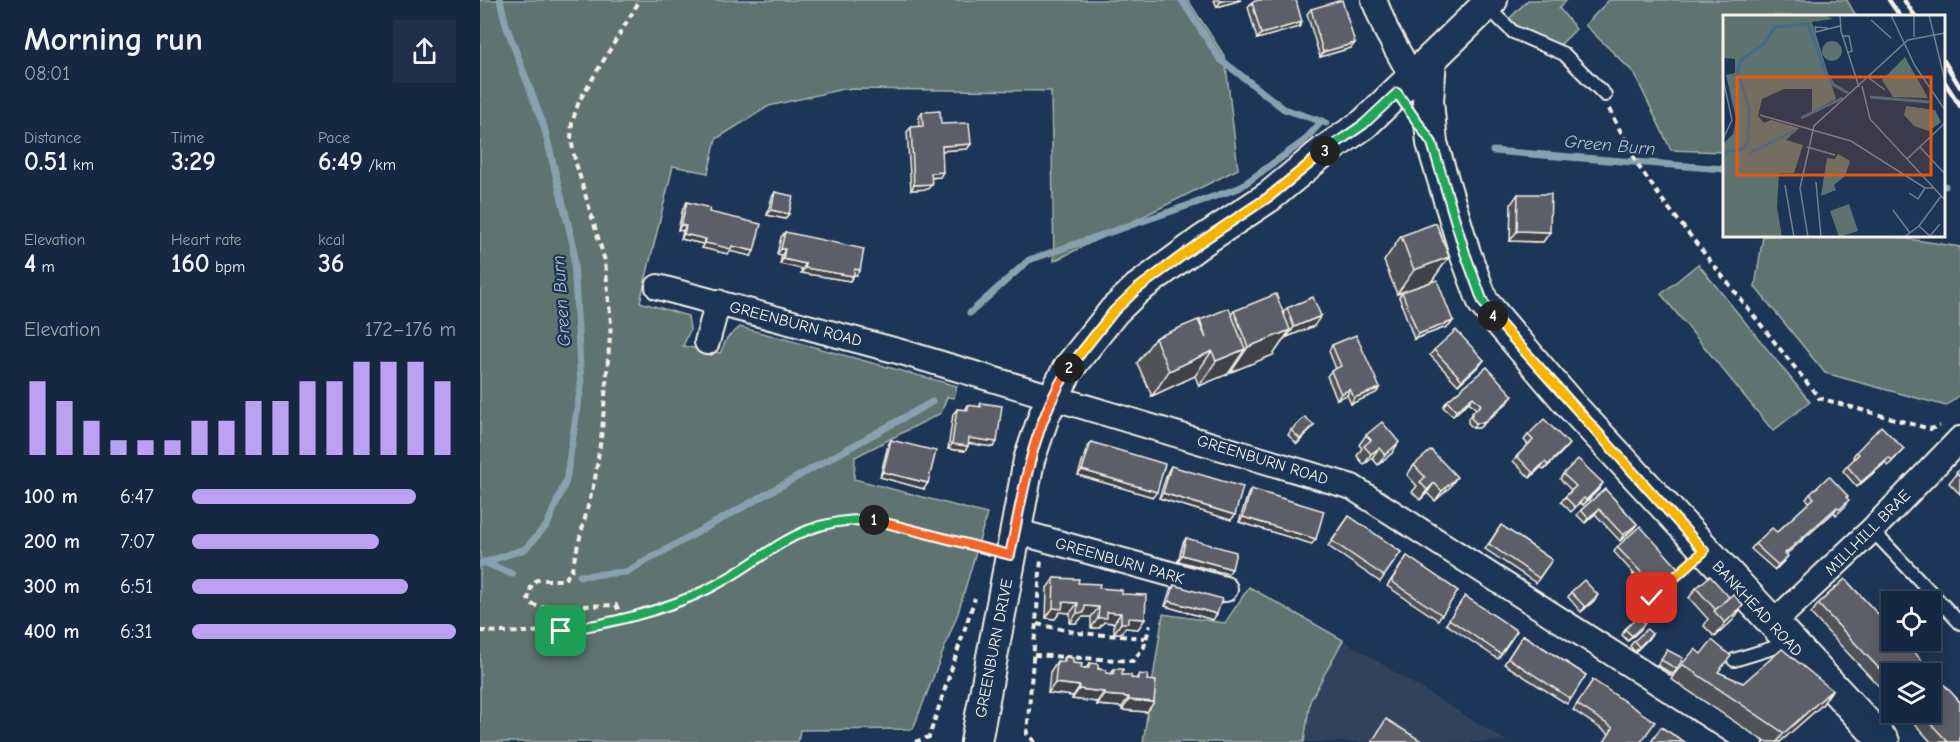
<!DOCTYPE html>
<html lang="en">
<head>
<meta charset="utf-8">
<style>
  body { margin:0; font-family:"Comic Neue",sans-serif; background:#1f3048; color:#f1f3f6; height:100vh; display:flex; flex-direction:column; font-size:22px; white-space:nowrap }
  * { box-sizing:border-box; margin:0 }
  p { font-size:20px; color:#9ea6b1 }
  .icon { flex:none; width:33px; height:33px; fill:none; stroke:currentColor; stroke-width:2; stroke-linecap:round; stroke-linejoin:round }
  .map { position:relative; flex:1; overflow:hidden }
  .drawer { display:flex; flex-direction:column; background:#162841; width:480px }
  .drawer>* { flex:none }
  .fabs { position:absolute; left:1401px; top:591px; display:grid; gap:12px }
  .fabs a { display:grid; place-items:center; width:60px; height:60px; border-radius:0px; background:#162841; box-shadow:0 3px 15px #0003,0 0 0 2px #35445a; font-size:30px }
  .pin { position:absolute; display:grid; place-items:center; width:51px; height:51px; color:#fff; margin:-26px; border-radius:12px; box-shadow:0 3px 9px #0006 }
  .km { position:absolute; width:30px; height:30px; margin:-15px; border-radius:50%; background:#222; color:#fff; font-size:16px; line-height:30px; text-align:center }
  .round { display:grid; place-items:center; flex:none; width:63px; height:63px; border-radius:0px; background:#1f3048 }
  .summary { display:flex; align-items:center; justify-content:space-between; height:102px; padding:0 24px }
  h1 { font-size:33px; font-weight:700; line-height:45px }
  .figures { display:grid; grid-template-columns:repeat(3,1fr); gap:9px; height:102px; padding:6px 24px }
  .figures div { display:grid; align-content:center }
  .figures b { font-size:26px; font-weight:700 }
  .figures small { font-size:16px; font-weight:400 }
  .figures p { font-size:16px }
  .chart { height:168px; padding:12px 24px }
  .chart p { display:flex; justify-content:space-between }
  .chart svg { width:100%; height:108px; margin-top:6px; stroke:#bca0f2; stroke-width:6 }
  ul { padding:0 24px; list-style:none; font-size:20px }
  li { display:grid; grid-template-columns:96px 72px 1fr; align-items:center; height:45px }
  li i { height:15px; border-radius:8px; background:#bca0f2 }
  main { display:flex; flex:1; min-height:0 }
  .map>svg:first-child { display:block }
  .built { fill:#30425c }
  .green { fill:#5e736f; stroke:#a9b2ac; stroke-width:1.5 }
  .lines { fill:none; stroke-linecap:round; stroke-linejoin:round }
  .stream { stroke:#89a1af; stroke-width:7 }
  .service-casing { stroke:#f4f1e8; stroke-width:16 }
  .minor-casing { stroke:#f4f1e8; stroke-width:28 }
  .tertiary-casing { stroke:#f4f1e8; stroke-width:34 }
  .path { stroke:#f4f1e8; stroke-width:4; stroke-dasharray:6 4.5; stroke-linecap:butt }
  .service { stroke:#1d3557; stroke-width:12 }
  .minor { stroke:#1d3557; stroke-width:24 }
  .tertiary { stroke:#1d3557; stroke-width:30 }
  .rail { stroke:#f4f1e8; stroke-width:4.5 }
  .wall { fill:#505259; stroke:#f4f1e8; stroke-width:1.5 }
  .shaded-wall { fill:#414248; stroke:#f4f1e8; stroke-width:1.5 }
  .building { fill:#5d5f67; stroke:#f4f1e8; stroke-width:1.5 }
  .split-1-casing { stroke:#fff; stroke-width:12 }
  .split-2-casing { stroke:#fff; stroke-width:12 }
  .split-3-casing { stroke:#fff; stroke-width:12 }
  .split-4-casing { stroke:#fff; stroke-width:12 }
  .split-5-casing { stroke:#fff; stroke-width:12 }
  .split-1 { stroke:#22a559; stroke-width:8 }
  .split-2 { stroke:#f0652b; stroke-width:8 }
  .split-3 { stroke:#f5b400; stroke-width:8 }
  .split-4 { stroke:#22a559; stroke-width:8 }
  .split-5 { stroke:#f5b400; stroke-width:8 }
  .labels { text-anchor:middle; stroke-width:4.5; stroke-linejoin:round; paint-order:stroke }
  .street-label { font-size:16px; fill:#f4f1e8; stroke:#1d3557 }
  .water-label { font-size:18px; font-style:italic; fill:#b6c2c7; stroke:#1d3557 }
  .inset-river { fill:none; stroke:#426c89; stroke-width:3 }
  .inset-road { fill:none; stroke:#738091; stroke-width:1.5 }
  .view { fill:#e8590c; fill-opacity:0.15; stroke:#e8590c; stroke-width:3 }
  .inset-edge { fill:none; stroke:#f4f1e8; stroke-width:3 }
</style>
</head>
<body>
<main>
<section class="drawer">
<div class="summary"><div><h1>Morning run</h1><p>08:01</p></div><a class="round"><svg class="icon" aria-label="share" viewBox="0 0 24 24"><path d="M12 15V3M7 8l5-5 5 5M5 13v7h14v-7"/></svg></a></div>
<div class="figures">
<div><p>Distance</p><b>0.51<small> km</small></b></div>
<div><p>Time</p><b>3:29</b></div>
<div><p>Pace</p><b>6:49<small> /km</small></b></div>
</div>
<div class="figures">
<div><p>Elevation</p><b>4<small> m</small></b></div>
<div><p>Heart rate</p><b>160<small> bpm</small></b></div>
<div><p>kcal</p><b>36</b></div>
</div>
<div class="chart"><p><span>Elevation</span>172–176 m</p>
<svg viewBox="0 0 160 44" preserveAspectRatio="none"><path d="M5 44V14M15 44V22M25 44V30M35 44V38M45 44V38M55 44V38M65 44V30M75 44V30M85 44V22M95 44V22M105 44V14M115 44V14M125 44V6M135 44V6M145 44V6M155 44V14"/></svg>
</div>
<ul>
<li><b>100 m</b>6:47<i style="width:85%"></i></li>
<li><b>200 m</b>7:07<i style="width:71%"></i></li>
<li><b>300 m</b>6:51<i style="width:82%"></i></li>
<li><b>400 m</b>6:31<i style="width:100%"></i></li>
</ul>
</section>
<div class="map">
<svg width="1480" height="742" viewBox="0 0 1480 742">
  <rect width="100%" height="100%" fill="#1d3557"/>
  <filter id="ink" filterUnits="userSpaceOnUse"><feTurbulence type="fractalNoise" baseFrequency=".0167" numOctaves="2"/><feDisplacementMap in="SourceGraphic" scale="12" xChannelSelector="R" yChannelSelector="G"/><feConvolveMatrix kernelMatrix="1 2 1 2 8 2 1 2 1" color-interpolation-filters="sRGB"/></filter>
  <g filter="url(#ink)">
    <path class="built" d="M863,640L1028,742H824L830,701Z"/>
    <g class="green">
      <path d="M0,0H708L745,57L758,169L574,261L571,91L363,89L289,106L236,139L228,173L193,166L160,302L208,316L210,330L203,346L240,353L247,338L260,327L477,386L474,398L467,397L461,413L375,457L374,479L507,514L478,613L433,729L320,730L318,742H0Z"/>
      <path d="M1048,0H1087L1079,8L1096,29L1078,47L1035,28L1027,21Z"/>
      <path d="M1129,0H1367L1376,16H1244V152L1191,150L1154,73L1105,25Z"/>
      <path d="M1283,236H1410L1480,247V395L1466,406L1345,373L1275,287Z"/>
      <path d="M1218,264L1330,402L1293,431L1181,294Z"/>
      <path d="M769,587L863,640L830,701L824,742H663L683,614L745,623Z"/>
    </g>
    <g class="lines">
      <g class="stream">
        <path d="M702,0L740,59L804,109L846,123"/>
        <path d="M1013,151L1244,169"/>
        <path d="M1464,186H1465"/>
        <path d="M490,313L549,260L759,188L824,141L842,121"/>
        <path d="M4,562L32,574"/>
        <path d="M0,564L45,549L67,525L86,481L101,385L93,244L64,127L26,25L20,0"/>
        <path d="M100,576L146,572L452,402"/>
      </g>
      <g class="service-casing">
        <g id="service">
          <path d="M1006,6L1033,32L1084,54L1125,95"/>
          <path d="M1392,530L1480,623"/>
          <path d="M1254,660L1309,643"/>
        </g>
      </g>
      <g class="minor-casing">
        <g id="minor">
          <path d="M894,0L906,30L932,77"/>
          <path d="M178,287L425,353L872,487L1271,742"/>
          <path d="M227,342L238,302"/>
          <path d="M535,531L745,589"/>
          <path d="M1292,624L1392,530L1480,439"/>
        </g>
      </g>
      <g class="tertiary-casing">
        <g id="tertiary">
          <path d="M951,59L948,101L952,143L985,253L1003,302L1088,402L1404,742"/>
          <path d="M496,742L549,460L565,413L588,369L634,311L657,289L722,241L790,196L843,152L884,124L1012,0"/>
        </g>
      </g>
      <g class="path">
        <path d="M1129,109L1159,167L1186,205L1339,398L1450,429L1460,426"/>
        <path d="M1153,573L1172,598L1206,567"/>
        <path d="M143,619L136,605L60,607L51,604L48,599L52,583L57,580H84L91,572L115,479L122,431L131,324L125,261L95,160L91,139L92,123L99,101L160,0"/>
        <path d="M557,624L599,633L665,638"/>
        <path d="M0,631C77,636 157,625 227,589C275,565 316,521 373,519C417,517 464,537 506,548"/>
        <path d="M554,655L653,661L664,647L670,625"/>
        <path d="M435,742L449,737L495,598"/>
        <path d="M555,742L547,734L561,560"/>
      </g>
      <use href="#service" class="service"/>
      <use href="#minor" class="minor"/>
      <use href="#tertiary" class="tertiary"/>
      <g class="rail">
        <path d="M1409,0L1420,16"/>
        <path d="M1424,0L1435,16"/>
        <path d="M1464,61L1480,87"/>
        <path d="M1464,81L1480,106"/>
      </g>
    </g>
    <g class="wall">
      <path d="M734,0H761L737,7Z"/>
      <path d="M772,2L822,22L819,27L777,39L768,7Z"/>
      <path d="M831,9L871,48L840,57L827,14Z"/>
      <path d="M442,112L491,144L487,149L462,151L460,177L451,178L448,189L431,190L427,132L431,127H439V117Z"/>
      <path d="M295,192L305,219L287,215L292,197Z"/>
      <path d="M1038,194L1070,232L1063,242L1030,241L1031,204Z"/>
      <path d="M207,202L229,212L271,256L250,251L248,254L222,248L223,244L201,239L203,231L198,230L203,208Z"/>
      <path d="M305,232L376,275H374L370,281L321,273L322,269L300,264L302,255L297,254L301,237Z"/>
      <path d="M921,236L969,257L951,282L973,321L969,326L934,339L919,297L922,292L917,294L904,261Z"/>
      <path d="M807,308L834,326L807,337V335L793,355L751,372L750,371L748,374L719,386L715,376L672,396L657,363L675,338L718,321L720,320L751,314L754,311L803,313Z"/>
      <path d="M852,345L900,388L896,393L871,404L867,395L857,399L847,376L851,371L856,369L849,351Z"/>
      <path d="M954,350L1004,360L1000,365L978,385L950,355Z"/>
      <path d="M1007,367L1029,401L999,428H993L988,423V418L996,409L989,402L973,416L963,407L967,401Z"/>
      <path d="M501,403L513,447L489,443L485,451L468,449L473,414L477,409L485,410L488,405L499,407Z"/>
      <path d="M834,425L830,430L817,444L808,435L811,430Z"/>
      <path d="M886,435L912,453L898,465L892,458L884,465L877,456L882,448L879,445Z"/>
      <path d="M1048,435L1085,449L1064,470L1061,467L1050,478L1033,461L1037,456L1048,445L1044,440Z"/>
      <path d="M411,440L444,489L400,477L408,445Z"/>
      <path d="M611,442L673,497L598,475L607,447Z"/>
      <path d="M1424,449L1408,466L1405,463L1377,487L1363,471L1367,466L1375,459L1373,457L1376,452Z"/>
      <path d="M934,465L970,487L955,501L947,493L940,500L932,492L937,486L927,475Z"/>
      <path d="M691,466L755,515L751,520L679,498L688,471Z"/>
      <path d="M1480,469V494L1469,483Z"/>
      <path d="M1083,474L1123,483L1119,489L1103,505L1100,503L1091,512L1081,502L1091,490L1080,479Z"/>
      <path d="M771,489L832,544L759,522L768,494Z"/>
      <path d="M1125,489L1157,524L1153,529L1140,541L1115,514L1105,523L1097,515L1101,510Z"/>
      <path d="M1330,494L1367,498L1366,506L1356,515L1354,512L1307,553L1306,554L1304,561L1295,570L1271,549L1275,544L1297,532L1330,502L1326,499Z"/>
      <path d="M869,516L921,552L900,582L848,546Z"/>
      <path d="M1021,525L1072,560L1056,583L1005,549Z"/>
      <path d="M706,538L748,574L698,561L703,543Z"/>
      <path d="M1137,547L1200,570L1196,575L1174,596L1134,552Z"/>
      <path d="M927,556L978,591L958,620L907,586Z"/>
      <path d="M574,578L619,588L665,619L658,629L645,628L641,633H634V623L624,622L619,628H611V617H602L597,623H590V613L580,612L575,619L566,618L567,588Z"/>
      <path d="M1365,579L1412,629V640H1423L1480,702V742H1451L1424,712H1450V674H1412V700L1331,614L1338,604Z"/>
      <path d="M694,585L733,620L685,606L690,590Z"/>
      <path d="M1216,588L1249,597L1263,605L1253,620L1235,637L1224,626L1228,619L1209,598Z"/>
      <path d="M1091,592L1115,600L1101,612L1088,597Z"/>
      <path d="M985,596L1037,631L1018,659L966,624Z"/>
      <path d="M1145,629H1161L1148,641L1142,635Z"/>
      <path d="M1172,634L1168,639L1155,652L1150,646L1154,641Z"/>
      <path d="M1043,635L1106,675L1087,704L1024,664Z"/>
      <path d="M1187,650L1197,669L1193,674L1177,665Z"/>
      <path d="M1221,654L1239,673L1263,683L1352,690L1342,705L1300,742H1285L1191,679L1202,664Z"/>
      <path d="M585,657L601,668H606L610,663L626,673L631,674L634,669L642,675L651,678L656,679L659,674L667,680L674,702L667,712L642,710V707L617,705V702L592,699L593,696L568,693L570,672L577,661L582,662Z"/>
      <path d="M1113,680L1161,742L1129,734L1093,710Z"/>
    </g>
    <g class="shaded-wall">
      <path d="M747,0H761L737,7L740,2Z"/>
      <path d="M822,22L819,27L777,39L781,34Z"/>
      <path d="M875,43L871,48L840,57L843,52Z"/>
      <path d="M491,144L487,149L458,151L462,146Z"/>
      <path d="M463,172L460,177L447,178L451,173Z"/>
      <path d="M452,184L448,189L431,190L434,185Z"/>
      <path d="M291,210L309,214L305,219L287,215Z"/>
      <path d="M201,225L206,226L203,231L198,230Z"/>
      <path d="M1037,231L1070,232L1063,242L1030,241Z"/>
      <path d="M204,234L226,239L223,244L201,239Z"/>
      <path d="M225,243L252,246L274,251L271,256L250,251L248,254L222,248Z"/>
      <path d="M301,249H305L302,255L297,254Z"/>
      <path d="M969,257L951,282L917,294L934,270Z"/>
      <path d="M303,259L326,264L322,269L300,264Z"/>
      <path d="M325,268L373,276L370,281L321,273Z"/>
      <path d="M375,269L380,270L376,275L371,274Z"/>
      <path d="M841,316L834,326L807,337L814,327Z"/>
      <path d="M973,321L969,326L934,339L938,334Z"/>
      <path d="M810,330L793,355L751,372L768,347Z"/>
      <path d="M765,349L748,374L719,386L736,361Z"/>
      <path d="M732,351L715,376L672,396L689,371Z"/>
      <path d="M1004,360L1000,365L978,385L982,380Z"/>
      <path d="M900,388L896,393L871,404L874,398Z"/>
      <path d="M870,389L867,395L857,399L861,394Z"/>
      <path d="M1033,396L1029,401L999,428H993L996,423Z"/>
      <path d="M993,397L989,402L973,416L976,411Z"/>
      <path d="M834,425L830,430L817,444L820,439Z"/>
      <path d="M489,438L517,442L513,447L486,443Z"/>
      <path d="M919,442L912,453L898,465L905,455Z"/>
      <path d="M472,444L488,446L485,451L468,449Z"/>
      <path d="M1089,444L1085,449L1064,470L1068,465Z"/>
      <path d="M899,448L892,458L884,465L891,454Z"/>
      <path d="M1409,458L1405,463L1377,487L1381,482Z"/>
      <path d="M1065,462L1061,467L1050,478L1053,473Z"/>
      <path d="M602,470L677,492L673,497L598,475Z"/>
      <path d="M403,472L448,483L444,489L400,477Z"/>
      <path d="M977,477L970,487L955,501L962,491Z"/>
      <path d="M954,483L947,493L940,500L947,490Z"/>
      <path d="M1123,483L1119,489L1103,505L1106,500Z"/>
      <path d="M683,493L755,515L751,520L679,498Z"/>
      <path d="M1357,507L1354,512L1301,559L1305,553Z"/>
      <path d="M1119,509L1115,514L1105,523L1108,518Z"/>
      <path d="M763,517L836,539L832,544L759,522Z"/>
      <path d="M1157,524L1153,529L1140,541L1143,535Z"/>
      <path d="M702,555L752,569L748,574L698,561Z"/>
      <path d="M1308,556L1304,561L1295,570L1298,565Z"/>
      <path d="M1200,570L1196,575L1174,596L1178,590Z"/>
      <path d="M1118,595L1115,600L1101,612L1105,607Z"/>
      <path d="M689,601L737,614L733,620L685,606Z"/>
      <path d="M583,602L598,603L590,613L580,612L575,619L566,618L573,608Z"/>
      <path d="M1263,605L1253,620L1235,637L1245,623Z"/>
      <path d="M605,606L619,607L611,617H602L597,623H590L597,613Z"/>
      <path d="M627,612L641,613L634,623L624,622L619,628H611L618,618Z"/>
      <path d="M648,618L665,619L658,629L645,628L641,633H634L641,623Z"/>
      <path d="M1165,623L1161,629L1148,641L1152,636Z"/>
      <path d="M1172,634L1168,639L1155,652L1159,647Z"/>
      <path d="M575,683L600,686L593,696L568,693Z"/>
      <path d="M599,689L624,692L617,702L592,699Z"/>
      <path d="M1352,690L1342,705L1300,742H1297L1304,733Z"/>
      <path d="M624,695L649,697L642,707L617,705Z"/>
      <path d="M649,700L674,702L667,712L642,710Z"/>
    </g>
    <g class="building">
      <path d="M779,0H816L822,22L781,34L772,2Z"/>
      <path d="M862,0L875,43L843,52L831,9Z"/>
      <path d="M460,111L461,124L489,123L491,144L462,146L463,172L451,173L452,184L434,185L431,127L443,126L442,112Z"/>
      <path d="M295,192L313,196L309,214L291,210Z"/>
      <path d="M1038,194H1071L1070,232L1037,231Z"/>
      <path d="M207,202L230,208L229,212L281,224L274,251L252,246L251,249L239,246L225,243L226,239L204,234L206,226L201,225Z"/>
      <path d="M956,223L969,257L934,270L921,236Z"/>
      <path d="M305,232L384,249L380,270L375,269L373,276L325,268L326,264L303,259L305,249H301Z"/>
      <path d="M957,280L973,321L938,334L922,292Z"/>
      <path d="M796,294L810,330L768,347L754,311Z"/>
      <path d="M833,297L841,316L814,327L807,308Z"/>
      <path d="M749,308L765,349L736,361L732,351L689,371L675,338L718,320L726,338L720,320Z"/>
      <path d="M976,330L1004,360L982,380L954,350Z"/>
      <path d="M876,335L900,388L874,398L870,389L861,394L851,371L861,366L852,345Z"/>
      <path d="M1007,367L1033,396L1003,423H996L991,418L992,413L1001,405L993,397L976,411L967,401Z"/>
      <path d="M501,403L522,406L517,442L489,438L488,446L472,444L477,409L488,410V405L501,407Z"/>
      <path d="M825,417L834,425L820,439L811,430Z"/>
      <path d="M1064,419L1089,444L1068,465L1065,462L1053,473L1037,456L1053,440L1048,435Z"/>
      <path d="M902,422L919,442L905,455L899,448L891,454L884,446L891,440L886,435Z"/>
      <path d="M1401,426L1424,449L1412,461L1409,458L1381,482L1367,466L1379,454L1376,452Z"/>
      <path d="M411,440L456,451L448,483L403,472Z"/>
      <path d="M611,442L685,464L677,492L602,470Z"/>
      <path d="M951,450L977,477L962,491L954,483L947,490L940,482L945,477L934,465Z"/>
      <path d="M1098,459L1123,483L1106,500L1104,498L1095,507L1085,497L1096,486L1083,474Z"/>
      <path d="M691,466L763,487L755,515L683,493Z"/>
      <path d="M1480,469V477L1476,473Z"/>
      <path d="M1349,476L1368,496L1366,497L1369,500L1360,509L1357,507L1311,548L1305,553L1308,556L1298,565L1275,544L1292,528L1297,532L1334,498L1330,494Z"/>
      <path d="M771,489L844,511L836,539L763,517Z"/>
      <path d="M1125,489L1157,524L1143,535L1119,509L1108,518L1101,510Z"/>
      <path d="M869,516L921,552L904,576L852,541Z"/>
      <path d="M1021,525L1072,560L1059,578L1009,544Z"/>
      <path d="M1160,526L1200,570L1178,590L1137,547Z"/>
      <path d="M706,538L756,552L752,569L702,555Z"/>
      <path d="M927,556L978,591L962,615L911,581Z"/>
      <path d="M1230,576L1249,597L1236,610L1216,588Z"/>
      <path d="M574,578L599,579L598,583L620,584L619,588L642,590V594L666,595L665,619L648,618V623H641V613L627,612V618H618L619,607L605,606L604,613H597L598,603L583,602L582,609L573,608Z"/>
      <path d="M1365,579L1412,629V640H1423L1480,702V742H1468L1440,712H1450V674H1412V682L1338,604Z"/>
      <path d="M1104,580L1118,595L1105,607L1091,592Z"/>
      <path d="M694,585L742,599L737,614L689,601Z"/>
      <path d="M1253,594L1263,605L1245,623L1234,611Z"/>
      <path d="M985,596L1037,631L1021,654L969,619Z"/>
      <path d="M1158,617L1165,623L1152,636L1145,629Z"/>
      <path d="M1167,629L1172,634L1159,647L1154,641Z"/>
      <path d="M1043,635L1106,675L1091,699L1028,658Z"/>
      <path d="M1232,640L1251,656L1238,672L1263,683L1302,649L1352,690L1304,733L1202,664L1215,649L1221,654Z"/>
      <path d="M1187,650L1203,658L1197,669L1181,660Z"/>
      <path d="M585,657L593,658V663L602,664L601,668H609L610,663L618,664V669L626,670V673L634,674V669H643L642,675H651V678L659,679V674L668,675L667,680L676,681L674,702L649,700V697L624,695V692L599,689L600,686L575,683L577,661L585,662Z"/>
      <path d="M1113,680L1175,722L1161,742H1124L1133,728L1097,704Z"/>
      <path d="M906,719L943,742H892Z"/>
      <path d="M1181,727L1205,742H1171Z"/>
    </g>
  </g>
  <g class="lines" filter="url(#ink)">
    <g class="split-1-casing">
      <path id="split-1" d="M81,631C131,623 180,612 226,590C291,558 313,517 394,520"/>
    </g>
    <g class="split-2-casing">
      <path id="split-2" d="M394,520L530,555C544,489 552,426 589,368"/>
    </g>
    <g class="split-3-casing">
      <path id="split-3" d="M589,368L634,311L657,289L722,241L790,196L845,151"/>
    </g>
    <g class="split-4-casing">
      <path id="split-4" d="M845,151L884,124L917,93L952,143L985,253L1003,302L1013,316"/>
    </g>
    <g class="split-5-casing">
      <path id="split-5" d="M1013,316L1224,551L1172,598"/>
    </g>
    <use href="#split-1" class="split-1"/>
    <use href="#split-2" class="split-2"/>
    <use href="#split-3" class="split-3"/>
    <use href="#split-4" class="split-4"/>
    <use href="#split-5" class="split-5"/>
  </g>
  <g class="labels">
    <g class="street-label">
      <text transform="translate(316 323) rotate(15)" y="6">GREENBURN ROAD</text>
      <text transform="translate(783 459) rotate(17)" y="6">GREENBURN ROAD</text>
      <text transform="translate(1387 532) rotate(-45)" y="6">MILLHILL BRAE</text>
      <text transform="translate(640 560) rotate(16)" y="6">GREENBURN PARK</text>
      <text transform="translate(1278 608) rotate(47)" y="6">BANKHEAD ROAD</text>
      <text transform="translate(513 648) rotate(-79)" y="6">GREENBURN DRIVE</text>
    </g>
    <g class="water-label">
      <text transform="translate(1130 145) rotate(5)" y="6">Green Burn</text>
      <text transform="translate(81 301) rotate(-94)" y="6">Green Burn</text>
    </g>
  </g>
  <g transform="translate(1243 15)">
    <rect width="222" height="222" fill="#1d3557"/>
    <path d="M0,0H101L110,4L89,7L113,84L89,97V74H61L39,84L35,101L41,108L48,105L76,113L63,125L80,130L71,158H56L54,192L59,222H0V129L10,119L13,104L3,60L12,58V44L0,43ZM99 36a10 10 0 1 1 20 0a10 10 0 1 1-20 0ZM182,42L205,83L170,82L159,65ZM183,91L212,95L218,107L206,116L191,111L181,100ZM115,139L127,146L122,161L111,170L113,175L98,181L104,143L112,144ZM126,189L135,216L116,222L107,196Z" fill="#5e736f"/>
    <path class="inset-river" d="M147,82L206,87M78,103L120,83M0,137L20,134L25,126L26,94L15,57L18,45L41,29L52,12L85,9L103,58L111,70L125,78M27,138L73,115"/>
    <path class="inset-road" d="M117,0L118,16L136,72M168,0L192,51L222,95M191,0V22M206,0L222,66M148,5L168,23M105,13L92,12L93,17L117,11M119,21H126L129,36L124,38M146,63L162,75M0,64L9,105L0,124M139,71L147,104L222,185M37,100L128,126L202,173H211M84,132L112,140M197,132L222,159M184,144L222,108M93,167L98,222M62,170L71,222M186,178L195,184L202,173M170,195L187,218M196,211L207,221L217,209M85,222L77,173L91,111L185,25L222,18M181,222L196,211L218,181"/>
    <path class="view" d="M14,62H208V160H14Z"/>
    <rect width="222" height="222" class="inset-edge"/>
  </g>
</svg>
<div class="fabs">
<a><svg class="icon" aria-label="locate" viewBox="0 0 24 24"><circle cx="12" cy="12" r="6"/><path d="M12 2v4M12 18v4M2 12h4M18 12h4"/></svg></a>
<a><svg class="icon" aria-label="layers" viewBox="0 0 24 24"><path d="M12 4l9 5-9 5-9-5zM3 14l9 5 9-5"/></svg></a>
</div>
<div class="pin" style="left:81px;top:631px;background:#1e9e55"><svg class="icon" aria-label="arrive" viewBox="0 0 24 24"><path d="M6 21V4h12l-3 4 3 4H6"/></svg></div>
<div class="pin" style="left:1172px;top:598px;background:#d93025"><svg class="icon" aria-label="check" viewBox="0 0 24 24"><path d="M5 12l5 5 9-10"/></svg></div>
<b class="km" style="left:394px;top:520px">1</b>
<b class="km" style="left:589px;top:368px">2</b>
<b class="km" style="left:845px;top:151px">3</b>
<b class="km" style="left:1013px;top:316px">4</b>
</div>
</main>
</body>
</html>
